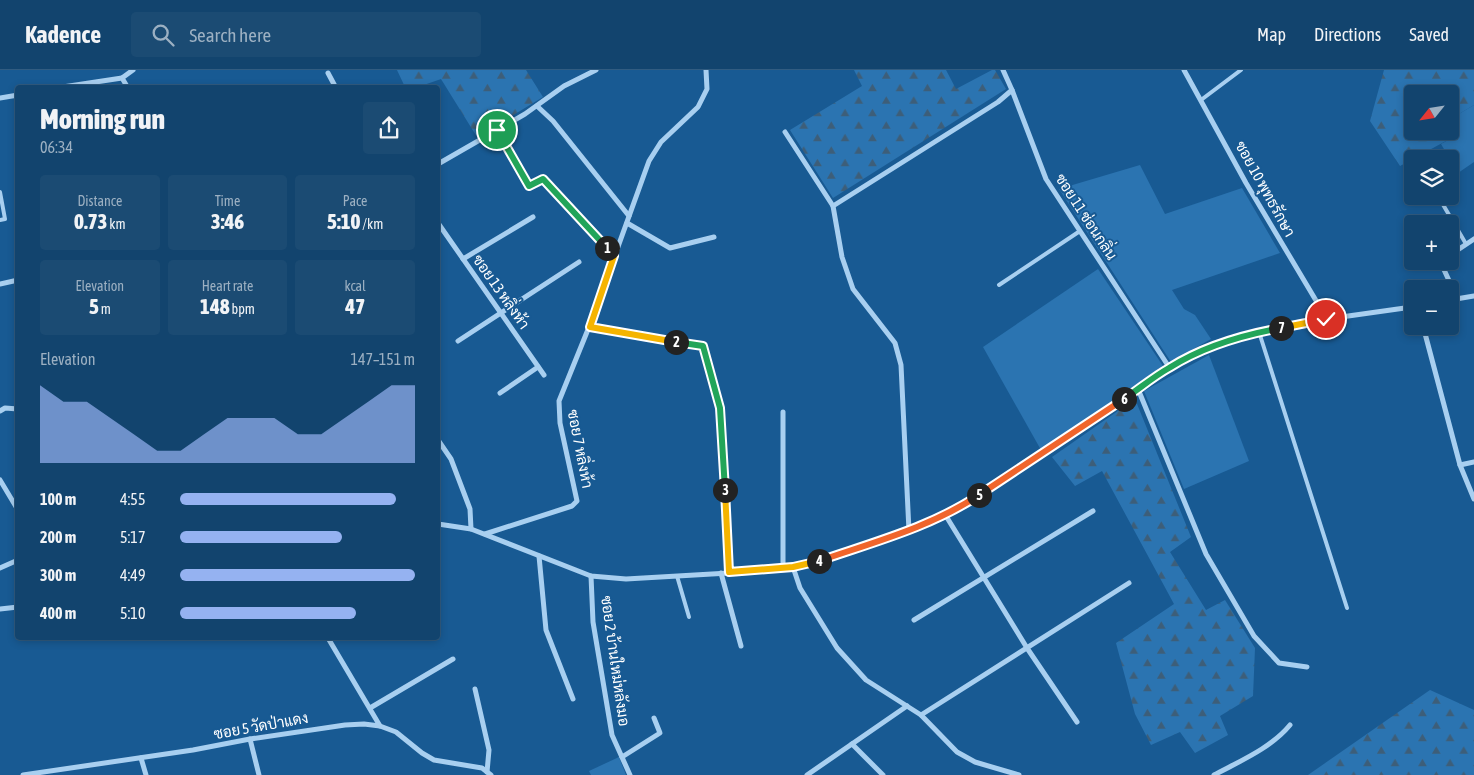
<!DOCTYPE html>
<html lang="en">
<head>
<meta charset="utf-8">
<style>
  body { margin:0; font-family:"Asap Condensed",Sarabun,sans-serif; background:#1b4b73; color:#f1f3f6; height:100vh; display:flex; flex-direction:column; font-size:19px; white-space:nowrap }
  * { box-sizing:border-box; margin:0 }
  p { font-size:16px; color:#9cb0c2 }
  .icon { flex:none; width:28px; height:28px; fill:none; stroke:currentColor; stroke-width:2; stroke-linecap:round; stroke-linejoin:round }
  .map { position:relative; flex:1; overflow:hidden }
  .panel { position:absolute; left:15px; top:15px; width:425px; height:555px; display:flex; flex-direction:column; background:#12446e; border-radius:5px; box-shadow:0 2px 8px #0003,0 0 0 1px #315c81 }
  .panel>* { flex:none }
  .needle { width:32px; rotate:240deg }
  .tools { position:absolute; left:1404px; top:15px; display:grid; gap:10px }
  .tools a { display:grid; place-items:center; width:55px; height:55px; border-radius:5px; background:#12446e; box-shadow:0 2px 8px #0003,0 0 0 1px #315c81; font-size:25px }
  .pin { position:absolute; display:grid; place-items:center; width:42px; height:42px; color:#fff; margin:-21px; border:2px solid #fff; border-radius:50%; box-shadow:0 1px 5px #0007 }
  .km { position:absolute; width:25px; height:25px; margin:-12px; border-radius:50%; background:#222; color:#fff; font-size:14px; line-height:25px; text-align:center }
  .round { display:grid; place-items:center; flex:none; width:52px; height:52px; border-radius:5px; background:#1b4b73 }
  .overview { display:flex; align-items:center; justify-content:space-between; height:85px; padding:0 25px }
  h1 { font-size:28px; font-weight:800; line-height:38px }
  .metrics { display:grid; grid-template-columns:repeat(3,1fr); gap:8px; height:85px; padding:5px 25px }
  .metrics div { display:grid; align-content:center; border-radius:5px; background:#1b4b73; text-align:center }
  .metrics b { font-size:21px; font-weight:800 }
  .metrics small { font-size:14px; font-weight:400 }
  .metrics p { font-size:14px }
  .chart { height:140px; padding:10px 25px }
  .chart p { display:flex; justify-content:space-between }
  .chart svg { width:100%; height:90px; margin-top:5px; fill:#95b2f1; opacity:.7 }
  ul { padding:0 25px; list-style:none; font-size:16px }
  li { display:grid; grid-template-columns:80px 60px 1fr; align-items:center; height:38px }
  li i { height:12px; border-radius:6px; background:#95b2f1 }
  header { display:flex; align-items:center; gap:30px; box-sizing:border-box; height:70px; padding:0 25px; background:#12446e; border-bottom:1px solid #315c81 }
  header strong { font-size:24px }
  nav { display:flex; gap:28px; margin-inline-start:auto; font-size:18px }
  .search { width:350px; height:45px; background:#1b4b73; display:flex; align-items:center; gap:12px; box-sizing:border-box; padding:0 18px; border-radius:5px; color:#9cb0c2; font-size:19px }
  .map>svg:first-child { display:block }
  .green { fill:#2b74b1 }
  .forest { fill:url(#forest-firs); fill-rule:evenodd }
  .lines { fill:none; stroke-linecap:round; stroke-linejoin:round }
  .lane { stroke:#a8cff0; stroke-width:4 }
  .street { stroke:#a8cff0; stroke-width:5 }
  .split-1-casing { stroke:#fff; stroke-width:10 }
  .split-2-casing { stroke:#fff; stroke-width:10 }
  .split-3-casing { stroke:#fff; stroke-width:10 }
  .split-4-casing { stroke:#fff; stroke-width:10 }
  .split-5-casing { stroke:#fff; stroke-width:10 }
  .split-6-casing { stroke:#fff; stroke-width:10 }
  .split-7-casing { stroke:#fff; stroke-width:10 }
  .split-8-casing { stroke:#fff; stroke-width:10 }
  .split-1 { stroke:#22a559; stroke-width:6 }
  .split-2 { stroke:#f5b400; stroke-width:6 }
  .split-3 { stroke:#22a559; stroke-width:6 }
  .split-4 { stroke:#f5b400; stroke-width:6 }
  .split-5 { stroke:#f0652b; stroke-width:6 }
  .split-6 { stroke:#f0652b; stroke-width:6 }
  .split-7 { stroke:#22a559; stroke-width:6 }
  .split-8 { stroke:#f5b400; stroke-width:6 }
  .labels { text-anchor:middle; stroke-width:4; stroke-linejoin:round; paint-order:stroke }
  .street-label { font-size:15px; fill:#fff; stroke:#185a93 }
</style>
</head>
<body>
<header>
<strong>Kadence</strong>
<div class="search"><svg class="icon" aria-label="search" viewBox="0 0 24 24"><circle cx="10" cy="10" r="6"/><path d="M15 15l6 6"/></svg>Search here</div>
<nav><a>Map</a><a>Directions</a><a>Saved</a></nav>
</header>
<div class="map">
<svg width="1474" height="705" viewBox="0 0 1474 705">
  <defs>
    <pattern id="forest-firs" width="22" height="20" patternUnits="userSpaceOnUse" patternTransform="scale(1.25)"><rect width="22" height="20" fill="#2b74b1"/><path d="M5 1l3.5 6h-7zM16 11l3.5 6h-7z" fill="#3d5e79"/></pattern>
  </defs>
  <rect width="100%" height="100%" fill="#185a93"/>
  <g class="green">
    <path d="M1474,35V92L1458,103L1441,74L1455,66L1452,48Z"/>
    <path d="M1140,95L1165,144L1242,118L1280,183L1172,220L1184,239L1195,245L1211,269L1171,292L1059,119Z"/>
    <path d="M1098,199L1163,296L1041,380L983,277Z"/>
    <path d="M1209,285L1249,391L1184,419L1144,321Z"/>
    <path d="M619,687L626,705H591L589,701Z"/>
  </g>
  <g class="forest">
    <path d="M397,0H526L543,27L477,67L441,9L418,17H405Z"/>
    <path d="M854,0H946L956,19L992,0H995L1006,19L833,128L790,60L862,16Z"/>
    <path d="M1384,0H1474V35L1452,48L1455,66L1400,96L1370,51ZM1412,24H1450V61H1412Z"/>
    <path d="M1135,329L1191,467L1170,482L1206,540L1225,530L1255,578L1253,626L1220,646L1228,665L1195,683L1180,662L1151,675L1135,644L1116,573L1174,534L1102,401L1075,416L1052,387Z"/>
    <path d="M1430,620L1474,640V705H1308Z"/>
  </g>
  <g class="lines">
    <g class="lane">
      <path d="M1201,30L1241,0"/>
      <path d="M0,122L5,149L0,150"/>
      <path d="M1438,126L1466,174"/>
      <path d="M999,215L1080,161"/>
      <path d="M1259,262L1347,538"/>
      <path d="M677,506L689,547"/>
    </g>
    <g class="street">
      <path d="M1003,0L1012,20L1046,109L1169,297"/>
      <path d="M1184,0L1246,113L1327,249"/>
      <path d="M328,3L336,18"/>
      <path d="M122,8L133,0"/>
      <path d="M56,18L122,8L128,18"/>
      <path d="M0,28L18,25"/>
      <path d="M537,36L553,51L629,146"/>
      <path d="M497,61L529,116L543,109L614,187"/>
      <path d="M785,62L833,136L842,187L853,219L895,273L901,295L909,461"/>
      <path d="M438,94L525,44L564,16L596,0"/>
      <path d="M833,136L998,32L1012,20"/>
      <path d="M438,153L544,305"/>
      <path d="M627,153L670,178L714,167"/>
      <path d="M1450,185L1474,169"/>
      <path d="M463,189L533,147"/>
      <path d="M1440,191L1457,228"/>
      <path d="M0,214L18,210"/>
      <path d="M1450,230L1474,226"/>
      <path d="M1423,256L1460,395L1474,429"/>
      <path d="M589,257L703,276L720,338L729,503"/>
      <path d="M458,271L579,192"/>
      <path d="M1138,319L1206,484L1254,566L1279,593L1307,597"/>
      <path d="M500,323L538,297"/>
      <path d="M0,341L5,338L18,339"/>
      <path d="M783,342V498"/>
      <path d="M438,370L451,389L470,439L471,459"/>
      <path d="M1460,395L1474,392"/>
      <path d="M0,410L18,440"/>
      <path d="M946,446L1027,578L1077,652"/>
      <path d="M438,454L471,459L591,506L626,509L729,503L808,495L909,461L946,446L1052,377L1169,297L1214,276L1259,262L1327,249L1412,237"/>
      <path d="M485,464L572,436L577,431L560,353L559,331L589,257L649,91L661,72L698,37L707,19L706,0"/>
      <path d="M539,486L546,560L573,629"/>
      <path d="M793,497L800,518L837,578L866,610L921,645L957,682L975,692L1019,705"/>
      <path d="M0,498L18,490"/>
      <path d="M721,503L741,576"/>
      <path d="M591,506L593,552L612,665L630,705"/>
      <path d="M0,539L18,537"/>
      <path d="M914,550L1093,441"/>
      <path d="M328,568L380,656"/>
      <path d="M475,619L489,680L487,702"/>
      <path d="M370,638L453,589"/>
      <path d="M921,645L1129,513"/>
      <path d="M250,669L259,705"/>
      <path d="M852,674L883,705"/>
      <path d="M622,687L660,663L654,648"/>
      <path d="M141,688L146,705"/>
      <path d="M23,705L193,680L250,669L345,655L364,654L380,656L396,662L422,683L434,690L482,698L491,705"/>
      <path d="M807,705L907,636"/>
      <path d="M1214,705C1240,691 1271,678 1290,655"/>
    </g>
  </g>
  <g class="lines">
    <g class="split-1-casing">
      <path id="split-1" d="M497,60L529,116L543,109L607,178"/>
    </g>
    <g class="split-2-casing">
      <path id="split-2" d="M607,178L614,186L590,257L676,272"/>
    </g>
    <g class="split-3-casing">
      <path id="split-3" d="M676,272L703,276L720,338L725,420"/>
    </g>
    <g class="split-4-casing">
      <path id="split-4" d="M725,420L729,502L793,497L819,491"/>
    </g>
    <g class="split-5-casing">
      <path id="split-5" d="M819,491C874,472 931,457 979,425"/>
    </g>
    <g class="split-6-casing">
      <path id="split-6" d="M979,425L1124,329"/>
    </g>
    <g class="split-7-casing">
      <path id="split-7" d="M1124,329C1139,319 1153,307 1169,298C1202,277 1242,265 1281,258"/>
    </g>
    <g class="split-8-casing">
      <path id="split-8" d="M1281,258L1326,249"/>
    </g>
    <use href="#split-1" class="split-1"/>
    <use href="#split-2" class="split-2"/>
    <use href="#split-3" class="split-3"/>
    <use href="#split-4" class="split-4"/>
    <use href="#split-5" class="split-5"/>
    <use href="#split-6" class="split-6"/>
    <use href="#split-7" class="split-7"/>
    <use href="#split-8" class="split-8"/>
  </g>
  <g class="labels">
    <g class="street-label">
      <text transform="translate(1265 119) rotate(61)" y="5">ซอย 10 พุทธรักษา</text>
      <text transform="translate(1086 147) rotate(57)" y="5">ซอย 11 ซ่อนกลิ่น</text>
      <text transform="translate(501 222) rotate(55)" y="5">ซอย 13 หลิ่งห้า</text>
      <text transform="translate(580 379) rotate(79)" y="5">ซอย 7 หลิ่งห้า</text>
      <text transform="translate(615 591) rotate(82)" y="5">ซอย 2 บ้านใหม่หลังมอ</text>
      <text transform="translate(261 656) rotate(-10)" y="5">ซอย 5 วัดป่าแดง</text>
    </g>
  </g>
</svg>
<div class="tools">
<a><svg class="needle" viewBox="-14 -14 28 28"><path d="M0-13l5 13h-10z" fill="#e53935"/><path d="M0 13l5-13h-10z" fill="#9cb0c2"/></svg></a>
<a><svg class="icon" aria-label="layers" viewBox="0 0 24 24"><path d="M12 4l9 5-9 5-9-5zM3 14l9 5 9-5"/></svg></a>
<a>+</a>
<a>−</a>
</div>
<div class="pin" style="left:497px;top:60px;background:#1e9e55"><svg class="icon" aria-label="arrive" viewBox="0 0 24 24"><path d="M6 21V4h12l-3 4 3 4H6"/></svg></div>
<div class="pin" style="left:1326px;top:249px;background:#d93025"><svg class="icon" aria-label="check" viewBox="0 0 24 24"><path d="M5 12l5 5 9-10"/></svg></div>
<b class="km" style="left:607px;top:178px">1</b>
<b class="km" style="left:676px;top:272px">2</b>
<b class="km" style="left:725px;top:420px">3</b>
<b class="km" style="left:819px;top:491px">4</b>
<b class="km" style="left:979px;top:425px">5</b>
<b class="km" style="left:1124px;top:329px">6</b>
<b class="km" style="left:1281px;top:258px">7</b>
<section class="panel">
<div class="overview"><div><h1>Morning run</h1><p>06:34</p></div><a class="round"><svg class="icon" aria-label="share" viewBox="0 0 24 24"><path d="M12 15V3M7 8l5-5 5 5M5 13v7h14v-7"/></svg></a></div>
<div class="metrics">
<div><p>Distance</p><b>0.73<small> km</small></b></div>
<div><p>Time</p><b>3:46</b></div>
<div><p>Pace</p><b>5:10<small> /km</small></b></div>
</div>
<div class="metrics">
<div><p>Elevation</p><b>5<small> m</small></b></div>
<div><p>Heart rate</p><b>148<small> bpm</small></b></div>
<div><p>kcal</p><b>47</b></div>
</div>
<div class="chart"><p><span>Elevation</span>147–151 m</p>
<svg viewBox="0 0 160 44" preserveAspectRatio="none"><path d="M0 44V6L10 14L20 14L30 22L40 30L50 38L60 38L70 30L80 22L90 22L100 22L110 30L120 30L130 22L140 14L150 6L160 6V44z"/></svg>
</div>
<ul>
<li><b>100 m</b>4:55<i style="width:92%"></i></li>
<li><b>200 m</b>5:17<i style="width:69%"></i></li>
<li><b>300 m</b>4:49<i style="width:100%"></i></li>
<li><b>400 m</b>5:10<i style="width:75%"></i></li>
</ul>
</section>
</div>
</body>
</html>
